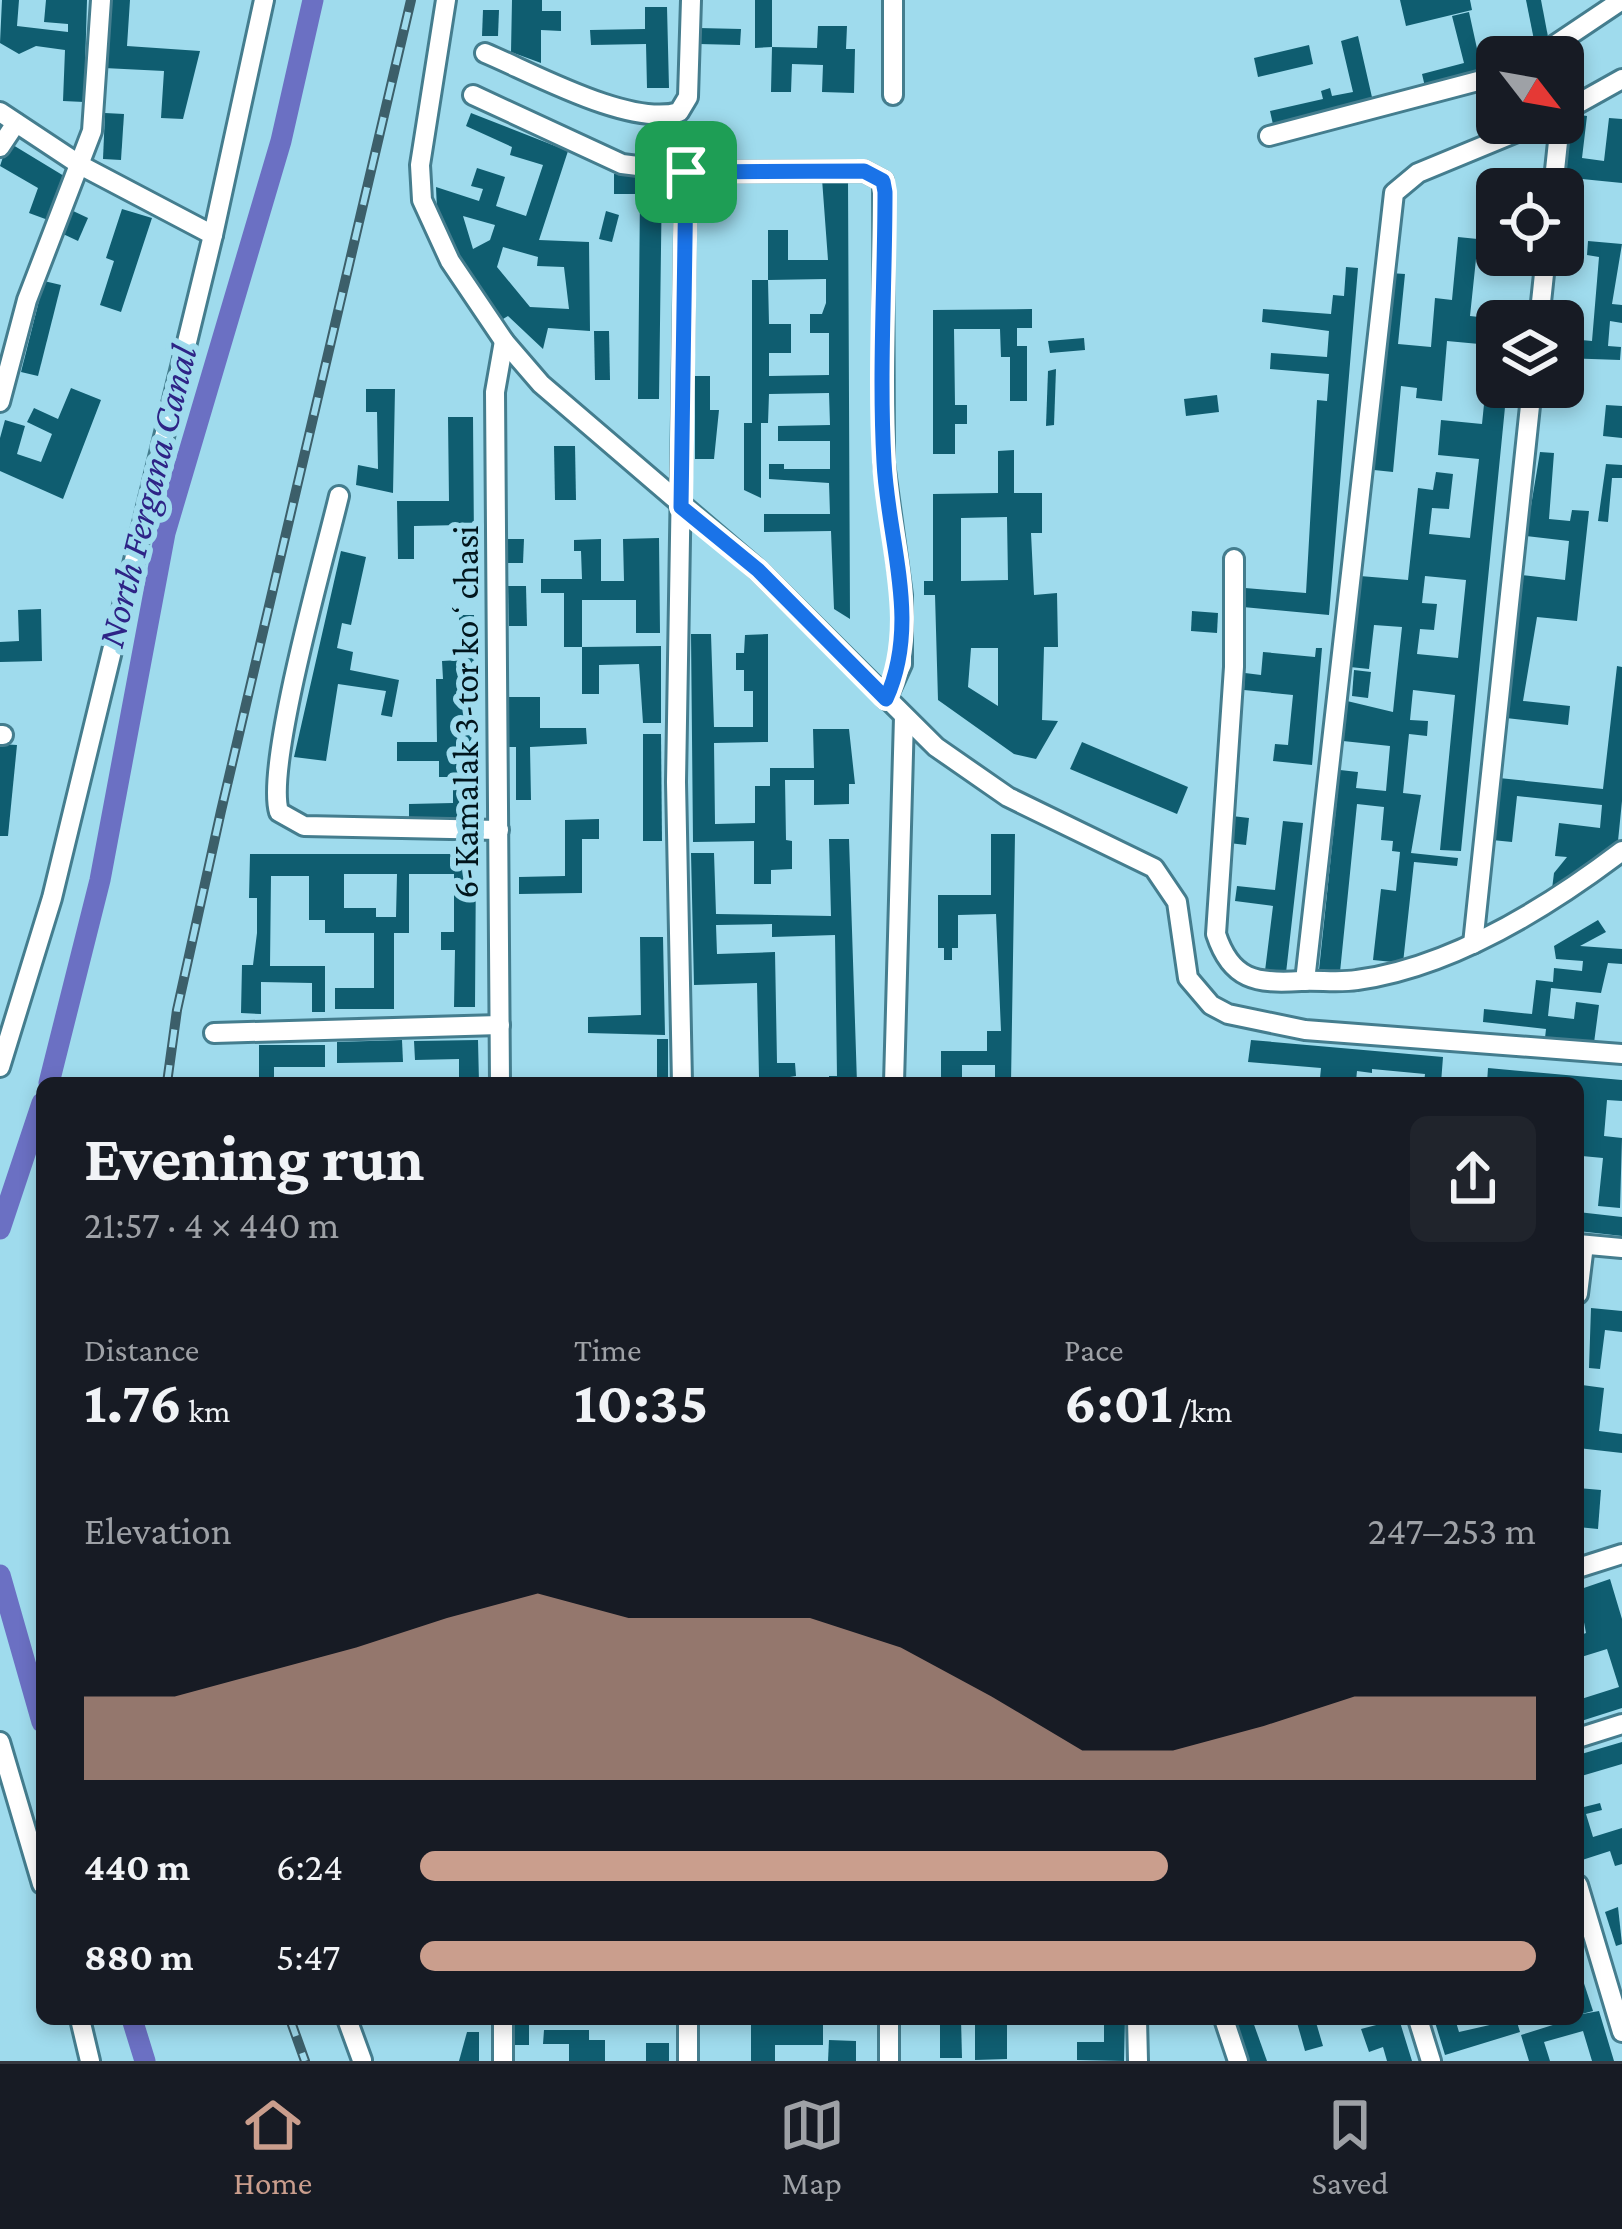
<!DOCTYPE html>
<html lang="en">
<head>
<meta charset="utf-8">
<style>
  body { margin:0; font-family:"Crimson Pro",serif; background:#20242c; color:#f1f3f6; height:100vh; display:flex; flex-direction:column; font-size:45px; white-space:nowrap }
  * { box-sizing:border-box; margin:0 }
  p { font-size:39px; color:#9ea1a6 }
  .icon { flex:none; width:66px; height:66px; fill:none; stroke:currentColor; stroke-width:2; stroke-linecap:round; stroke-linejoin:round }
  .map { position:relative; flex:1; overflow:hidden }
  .details { position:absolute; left:36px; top:1077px; width:1548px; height:948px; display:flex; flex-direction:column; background:#171b24; border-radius:18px; box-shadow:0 6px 18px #0003 }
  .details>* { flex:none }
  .needle { width:78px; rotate:121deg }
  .fabs { position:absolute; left:1476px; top:36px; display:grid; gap:24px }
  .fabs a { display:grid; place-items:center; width:108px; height:108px; border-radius:18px; background:#171b24; box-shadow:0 6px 18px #0003; font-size:60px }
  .pin { position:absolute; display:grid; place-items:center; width:102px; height:102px; color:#fff; margin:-51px; border-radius:24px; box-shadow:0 6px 18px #0006 }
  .round { display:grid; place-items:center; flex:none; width:126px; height:126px; border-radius:18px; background:#20242c }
  .head { display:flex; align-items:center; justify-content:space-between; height:204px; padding:0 48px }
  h1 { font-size:66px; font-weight:700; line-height:90px }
  .figures { display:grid; grid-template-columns:repeat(3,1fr); gap:18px; height:204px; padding:12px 48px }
  .figures div { display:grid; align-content:center }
  .figures b { font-size:60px; font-weight:700 }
  .figures small { font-size:33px; font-weight:400 }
  .figures p { font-size:33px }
  .chart { height:336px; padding:24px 48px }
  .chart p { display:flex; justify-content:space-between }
  .chart svg { width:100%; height:216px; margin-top:12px; fill:#ca9e8d; opacity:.7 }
  ul { padding:0 48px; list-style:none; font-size:39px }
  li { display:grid; grid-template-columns:192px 144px 1fr; align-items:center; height:90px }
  li i { height:30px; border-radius:15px; background:#ca9e8d }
  .menu { display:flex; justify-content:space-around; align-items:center; height:168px; border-top:3px solid #363941; background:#171b24; font-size:33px; color:#9ea1a6 }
  .menu a { display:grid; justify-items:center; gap:6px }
  .menu .on { color:#ca9e8d }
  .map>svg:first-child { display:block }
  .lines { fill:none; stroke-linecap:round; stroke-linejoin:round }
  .canal { stroke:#6b70c3; stroke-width:21 }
  .building { fill:#0f5d70; fill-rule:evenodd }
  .street-casing { stroke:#447d8e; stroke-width:24 }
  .street { stroke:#fff; stroke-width:18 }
  .rail-casing { stroke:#3c5f6a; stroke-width:10 }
  .rail { stroke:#9fdbed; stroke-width:6; stroke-dasharray:18; stroke-linecap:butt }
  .route-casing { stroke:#fff; stroke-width:24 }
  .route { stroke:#1a73e8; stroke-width:15 }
  .labels { text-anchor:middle; stroke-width:12; stroke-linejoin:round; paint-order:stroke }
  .street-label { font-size:36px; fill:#01161d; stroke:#9fdbed }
  .water-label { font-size:39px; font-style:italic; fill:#2e2486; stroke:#9fdbed }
</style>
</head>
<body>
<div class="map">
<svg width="1622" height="2061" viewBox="0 0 1622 2061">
  <rect width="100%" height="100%" fill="#9fdbed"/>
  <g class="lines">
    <g class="canal">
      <path d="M49,1083L100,880L165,533L281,141L313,0"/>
      <path d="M0,1229L42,1103"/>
      <path d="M0,1575L42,1722"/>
      <path d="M132,2019L145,2061"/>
    </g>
  </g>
  <g class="building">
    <path d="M2,0H19L17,26L68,32V24L44,22L46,0H87L84,102L63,101L65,50L36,46L19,54L0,43Z"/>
    <path d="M109,0H130L127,46L200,51L183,119L161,118L164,71L104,68Z"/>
    <path d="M512,0H542V11H561V31L541,30V63L511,52Z"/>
    <path d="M755,0H772V47L755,48Z"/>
    <path d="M1400,0H1470L1472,10L1406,26Z"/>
    <path d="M1526,0H1541L1549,42L1535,45Z"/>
    <path d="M645,7H667L669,88H647L646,44L591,45L590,30L645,29Z"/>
    <path d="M483,10H499L498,36H482Z"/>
    <path d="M1469,12L1483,76L1426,91L1422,74L1464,63L1452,16Z"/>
    <path d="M818,26H847L846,49H855L854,93L822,92L823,65L792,64L791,92H771L772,47L817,48Z"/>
    <path d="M699,28L741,29L740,45L699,44Z"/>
    <path d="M1358,36L1374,106L1274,129L1270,111L1323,99L1321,91L1330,88L1332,96L1353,92L1341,41Z"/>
    <path d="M1516,36L1523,52L1497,57V68L1485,76L1481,58Z"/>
    <path d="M1309,45L1313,64L1258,77L1254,58Z"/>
    <path d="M105,113L124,114L121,160L103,159Z"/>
    <path d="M471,113L568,151L539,240L589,242L590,331L548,328L543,349L508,316L503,319L462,262L456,264L437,210L436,187L479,201L483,189L471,186L477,168L505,177L496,206L526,216L543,165L510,155L512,147L466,126ZM463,216L495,225L490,240L473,249ZM503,247L538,257L537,266L564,267L569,309L530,307L497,267Z"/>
    <path d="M1567,113L1587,116L1582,158L1604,161L1609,118L1622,119V183L1582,179L1581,193L1559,189Z"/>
    <path d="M8,142L64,176L48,220L29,213L38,188L0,166Z"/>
    <path d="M614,174H662L659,399H638L640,194H614Z"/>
    <path d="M822,179H848L850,619L834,609L831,531L764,532V514H830L829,483L769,479V464H784V469H830V441H778V426L830,425L829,393L769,394L768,423H761V498L744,490V423H752V280H768L769,324H791V353H769V376L829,375V333H810V314H822L826,303V279L768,280V230H788V260H828Z"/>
    <path d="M122,209L152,218L121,312L100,305L114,261L106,258Z"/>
    <path d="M71,210L88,218L78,241L61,233Z"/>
    <path d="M606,211L619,215L612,242L599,239Z"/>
    <path d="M1458,237L1497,241V255H1523L1522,263L1476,259L1470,316L1497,319V387H1507L1461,851L1440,850L1455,695L1413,690L1410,720L1428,721L1427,736L1409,734L1403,793L1421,795L1411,853L1458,858L1457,866L1414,862L1403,963L1373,960L1381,889L1396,891L1400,852L1392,851L1393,841L1381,840L1384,807L1357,804L1340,972L1319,970L1340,770L1358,772L1356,788L1386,791L1390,746L1343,741L1347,701L1393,712L1397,673L1402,627L1374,625L1369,669L1350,667L1360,576L1408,580L1418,488L1433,490L1436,472L1453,474L1449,509L1432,508L1429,534L1470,538L1479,459L1438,455L1441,420L1482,424L1490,345L1447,341L1442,401L1416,398L1417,388L1401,386L1393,472L1374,470L1390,273L1405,274L1398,344L1431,347L1435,298L1452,300ZM1425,576L1466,580L1458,658L1417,654L1420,629L1434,630L1437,604L1422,603Z"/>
    <path d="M1588,241L1622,244L1612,304L1622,305V323L1610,321L1608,346L1621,347L1620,360L1563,358V321L1571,322L1570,339L1592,341L1599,257L1587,255Z"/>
    <path d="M1346,267L1358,268L1329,615L1243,607L1245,588L1306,593L1317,400L1327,401L1329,374L1270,369L1271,353L1327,357L1329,331L1262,322L1263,309L1331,314L1333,295L1344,296Z"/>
    <path d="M44,281L61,285L38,376L21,372Z"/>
    <path d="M1032,309V328H1017V346H1027V401H1010V357H1001L1000,329H954L955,405H967V424H955V454H933V310Z"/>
    <path d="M594,331H609L610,380H595Z"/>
    <path d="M1084,338L1085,350L1050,353L1048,341Z"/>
    <path d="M1056,369L1054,425L1046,426L1048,371Z"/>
    <path d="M695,376H710V410H719L714,459H695Z"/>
    <path d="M71,388L101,400L63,499L0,471V438L5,420L25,426L17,454L41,462L52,434L27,422L34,408L58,419Z"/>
    <path d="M366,389H395L393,493L356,485L358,465L378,469L377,412H366Z"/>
    <path d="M1217,395L1219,412L1186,416L1184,399Z"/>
    <path d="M1606,405L1622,406V438L1603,436Z"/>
    <path d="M448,417H473L474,546H462L461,525L414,526V559H398L397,501H449Z"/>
    <path d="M554,446H575L576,500H555Z"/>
    <path d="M1014,450V493H1042V533H1031L1034,595L1057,593L1058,647H1044L1042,720L1058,721L1036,759L1014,754L938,700L935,595H924V581H933V494L998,493V451ZM1007,517L1008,580L961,581V518ZM971,648H998V706L968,687Z"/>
    <path d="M1540,452L1554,453L1549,519L1570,521L1572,510L1589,511L1577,621L1537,617L1523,701L1570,706L1568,725L1506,718L1521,575L1565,580L1569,541L1526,536Z"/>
    <path d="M1606,464L1622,465V478H1612L1608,522L1598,521Z"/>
    <path d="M659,538L660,633H636V600H582V647H564V593H541V579H582L581,551H574V540L601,539V581H624L623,539Z"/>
    <path d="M508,539H524L523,563H508Z"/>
    <path d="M341,551L366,557L351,625L342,623L337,648L353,652L350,670L399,680L392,717L381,715L386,691L338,684L326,761L294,757Z"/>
    <path d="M508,586H526L527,626H509Z"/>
    <path d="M41,609L42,661L0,662V642L19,641L18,610Z"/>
    <path d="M1192,611L1218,613L1217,633L1191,631Z"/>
    <path d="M459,615H474L476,822L409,823V804L453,803V777H439V761H397V742H437L436,679H443L442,661L459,660Z"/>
    <path d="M691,634H711L714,727H753V691H744V670H736V653H744L745,635L768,634V742L714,743L715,824L755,823V786H770V768H814L813,729H849L855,784H849V804L814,805V780H785L786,840L792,841V869L771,870V884H754V841L693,842Z"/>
    <path d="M661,646V723H643L639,664L599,665V694H582V647Z"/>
    <path d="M1316,648H1322L1312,765L1273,761L1275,744L1288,745L1293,695L1244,690L1245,673L1261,675L1263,652L1315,657Z"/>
    <path d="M1617,666L1622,667V801L1617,851L1552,889L1554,873L1567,857L1555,856L1559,823L1600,828L1602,805L1517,796L1512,842L1492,840L1499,778L1603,789Z"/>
    <path d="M1354,670L1371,672L1368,698L1352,696Z"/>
    <path d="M504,697H540V728H586L587,744L530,747L531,800H516V747H505Z"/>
    <path d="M643,734H661L662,841H643Z"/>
    <path d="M1082,742L1188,787L1177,814L1070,769Z"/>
    <path d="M0,744L17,745L8,836H0Z"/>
    <path d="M1232,816L1249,818L1246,845L1229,843Z"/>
    <path d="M599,819V839H582V893L519,894V877L565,876V820Z"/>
    <path d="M1283,821L1303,823L1286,973L1265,971L1273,906L1235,901L1237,886L1275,890Z"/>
    <path d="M991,834H1015L1011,1083H995V1065H962V1083H941V1051H987V1031H1001L996,914L958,915V948H952V960H944V948H938V895H991Z"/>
    <path d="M829,839H849L857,1083H829V1076H837L835,935L772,937V924L716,925L717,954L775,952L777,1063H795L796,1076L752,1083V1077H759L757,983L694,985L691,853H714L716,914L831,916Z"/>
    <path d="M250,854H476L475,1007H454L455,950H441V932H454V874H409V933H394V1009H335V988H374V933H325V920H309V876H271L270,966H325V1012H312V983L261,982V1014L241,1013L242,965H253L257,933V898H249ZM344,874H397L396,917H376V908H344Z"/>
    <path d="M1598,920L1606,932L1580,946L1622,949V964L1608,963L1601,993L1551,988L1548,1016L1574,1019L1576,1002L1599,1005L1594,1043L1545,1038L1546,1029L1483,1022L1484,1009L1532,1014L1536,980L1553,982L1554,968L1582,971L1583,961L1556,959L1554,946Z"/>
    <path d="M640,937H663L665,1035L588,1033V1017L641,1015Z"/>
    <rect x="657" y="1039" width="11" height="44"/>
    <path d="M402,1040L403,1062L337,1063V1042Z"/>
    <path d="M478,1040L479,1083H459V1059L415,1060L414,1041Z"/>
    <path d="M1251,1040L1443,1057L1441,1083H1424L1425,1074L1372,1069V1073L1357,1071L1356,1081L1320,1078L1321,1068L1248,1062Z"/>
    <path d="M259,1045H325V1067H274V1083H259Z"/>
    <path d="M1488,1068L1622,1080V1101L1607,1100L1604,1136L1622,1138L1620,1208L1598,1206L1603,1158L1582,1156L1578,1170V1083H1487Z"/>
    <path d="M1578,1212L1622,1217V1236L1578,1231Z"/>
    <path d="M1591,1308L1622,1311V1332L1605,1330L1600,1369L1589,1368Z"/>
    <path d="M1582,1385L1604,1388L1599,1431L1622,1434V1453L1578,1448Z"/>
    <path d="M1578,1488L1601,1490L1598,1529L1578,1527Z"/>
    <path d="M1610,1579L1622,1619V1708L1578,1722V1700L1619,1687L1607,1649L1578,1658V1636L1586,1633L1578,1590Z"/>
    <path d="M1622,1742V1764L1578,1777V1755Z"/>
    <path d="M1578,1791L1584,1807L1600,1803L1602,1810L1586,1814L1593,1837L1622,1828V1864L1615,1866L1610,1851L1579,1861Z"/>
    <path d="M1618,1907L1622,1944L1616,1946L1605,1912Z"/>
    <path d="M1578,1965L1593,2011L1578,2015Z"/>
    <path d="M1599,2011L1614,2061H1592L1583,2031L1544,2042L1550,2061H1529L1521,2035L1556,2024L1555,2019Z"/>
    <rect x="509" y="2019" width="20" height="26"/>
    <path d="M751,2019L823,2022V2045H775V2061H751Z"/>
    <path d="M940,2019H961L962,2058H940Z"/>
    <path d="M975,2019H1007V2059L975,2060Z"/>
    <path d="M1104,2019H1125L1124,2061L1077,2060V2042H1104Z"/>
    <path d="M1252,2019L1267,2061H1246L1233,2023Z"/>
    <path d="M1296,2019H1315L1323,2046L1305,2051Z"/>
    <path d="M1399,2019L1412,2061H1387L1383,2047L1369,2052L1361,2029Z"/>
    <path d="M1434,2019H1455L1459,2032L1516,2019L1520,2032L1445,2055Z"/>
    <path d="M544,2030H589V2040H605V2061H569V2044H543Z"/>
    <path d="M467,2032H479V2061H459Z"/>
    <path d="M829,2040L856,2041V2061H828Z"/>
    <rect x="646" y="2043" width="23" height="18"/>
  </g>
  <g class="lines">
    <g class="street-casing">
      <g id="street">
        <path d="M446,0L420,165L422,200L450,261L504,341L541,384L758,570L936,747L1008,797L1154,868L1177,902L1188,978L1211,1005L1228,1014L1305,1030L1622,1054"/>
        <path d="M893,0V95"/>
        <path d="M485,53C533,73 630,127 679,112L688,97L691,0"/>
        <path d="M1537,57L1622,0"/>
        <path d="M473,95L622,164L686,172L864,171L883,181L884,463L902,595V664L886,699"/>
        <path d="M0,112L80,165L213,235L52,898L0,1067"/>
        <path d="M1563,112L1622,79"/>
        <path d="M1269,136L1497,76"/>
        <path d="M0,147L16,123"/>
        <path d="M1553,189L1560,123"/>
        <path d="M213,235L264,0"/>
        <path d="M1539,321L1546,255"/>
        <path d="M0,402L27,300L92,131L101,0"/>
        <path d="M339,496C325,555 265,765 279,812L304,826L499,830"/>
        <path d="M1234,559V667L1216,934C1231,980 1256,984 1301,981C1320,980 1339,983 1357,980C1452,967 1547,908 1622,851"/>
        <path d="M0,735H3"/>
        <path d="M1473,944L1532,387"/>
        <path d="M1305,981L1394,193L1418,173L1539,123"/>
        <path d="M214,1033L500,1025"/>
        <path d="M500,1083L495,392L504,341"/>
        <path d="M682,1083L676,782L686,172"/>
        <path d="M894,1083L904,717"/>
        <path d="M1578,1244L1622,1248"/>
        <path d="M1578,1294L1584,1245"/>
        <path d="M1578,1568L1622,1554"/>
        <path d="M1578,1738L1622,1724"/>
        <path d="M0,1742L42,1884"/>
        <path d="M1578,1885L1622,2032"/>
        <path d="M80,2019L90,2061"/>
        <path d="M347,2019L362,2060"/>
        <path d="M688,2019V2061"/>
        <path d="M1137,2019L1138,2061"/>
        <path d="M1224,2019L1238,2061"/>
        <path d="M1418,2019L1431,2061"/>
        <path d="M503,2061V2019"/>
        <path d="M889,2061V2019"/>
      </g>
    </g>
    <use href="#street" class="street"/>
    <g class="rail-casing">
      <g id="rail">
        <path d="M167,1083L177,1010L221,811L411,0"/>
        <path d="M290,2019L305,2061"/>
      </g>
    </g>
    <use href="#rail" class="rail"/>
  </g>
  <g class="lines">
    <g class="route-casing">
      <path id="route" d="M864,171L883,181L885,192C885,282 879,373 884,462C888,542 921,622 886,699L758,570L681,507L686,172Z"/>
    </g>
    <use href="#route" class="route"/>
  </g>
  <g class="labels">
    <g class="street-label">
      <text transform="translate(465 712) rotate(-90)" y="13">6-Kamalak 3-tor koʻchasi</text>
    </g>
    <g class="water-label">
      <text transform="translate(146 496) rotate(-76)" y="14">North Fergana Canal</text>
    </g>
  </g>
</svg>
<div class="fabs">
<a><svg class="needle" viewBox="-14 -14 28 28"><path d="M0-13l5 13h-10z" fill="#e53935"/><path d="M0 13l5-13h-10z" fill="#9ea1a6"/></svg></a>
<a><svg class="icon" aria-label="locate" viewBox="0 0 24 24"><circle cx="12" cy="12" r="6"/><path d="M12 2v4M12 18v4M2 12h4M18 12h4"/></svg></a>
<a><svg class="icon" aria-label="layers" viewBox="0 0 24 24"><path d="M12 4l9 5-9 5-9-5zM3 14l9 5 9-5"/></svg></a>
</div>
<div class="pin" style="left:686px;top:172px;background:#1e9e55"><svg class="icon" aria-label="arrive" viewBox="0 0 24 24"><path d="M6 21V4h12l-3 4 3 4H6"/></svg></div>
<section class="details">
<div class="head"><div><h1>Evening run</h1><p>21:57 · 4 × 440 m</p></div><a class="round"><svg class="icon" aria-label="share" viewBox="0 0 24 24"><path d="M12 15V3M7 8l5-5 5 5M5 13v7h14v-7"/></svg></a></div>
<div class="figures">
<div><p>Distance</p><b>1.76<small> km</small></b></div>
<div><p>Time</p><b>10:35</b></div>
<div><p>Pace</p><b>6:01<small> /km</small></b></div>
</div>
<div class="chart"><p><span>Elevation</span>247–253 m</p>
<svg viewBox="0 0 160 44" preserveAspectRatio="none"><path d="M0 44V27L10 27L20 22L30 17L40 11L50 6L60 11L70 11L80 11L90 17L100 27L110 38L120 38L130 33L140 27L150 27L160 27V44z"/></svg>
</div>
<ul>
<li><b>440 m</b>6:24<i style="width:67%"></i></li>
<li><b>880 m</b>5:47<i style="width:100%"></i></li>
</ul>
</section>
</div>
<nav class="menu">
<a class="on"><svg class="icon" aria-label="home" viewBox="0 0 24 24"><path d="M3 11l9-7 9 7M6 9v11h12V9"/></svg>Home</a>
<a><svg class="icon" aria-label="map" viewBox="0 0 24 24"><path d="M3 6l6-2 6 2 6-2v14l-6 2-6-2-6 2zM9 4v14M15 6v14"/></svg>Map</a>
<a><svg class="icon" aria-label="saved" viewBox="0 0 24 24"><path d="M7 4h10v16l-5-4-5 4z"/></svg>Saved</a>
</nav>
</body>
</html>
